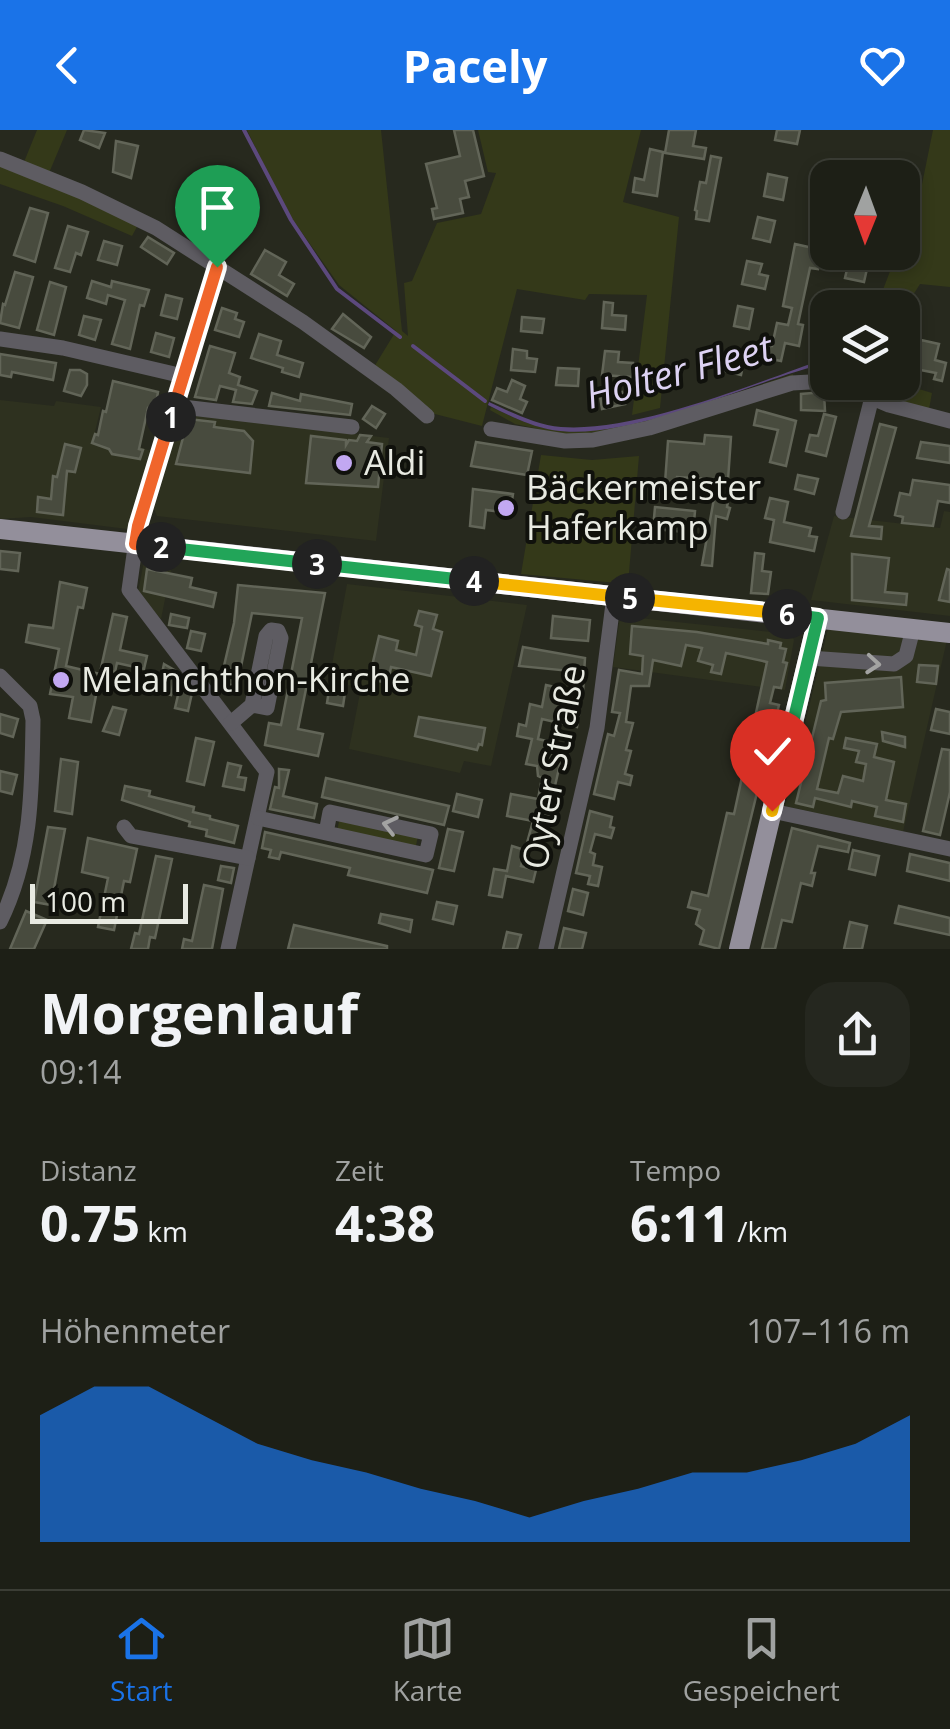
<!DOCTYPE html>
<html lang="de">
<head>
<meta charset="utf-8">
<style>
  body { margin:0; font-family:"Open Sans",sans-serif; background:#25271f; color:#f1f3f6; height:100vh; display:flex; flex-direction:column; font-size:38px; white-space:nowrap }
  * { box-sizing:border-box; margin:0 }
  p { font-size:32px; color:#a0a2a1 }
  .icon { flex:none; width:55px; height:55px; fill:none; stroke:currentColor; stroke-width:2; stroke-linecap:round; stroke-linejoin:round }
  .map { position:relative; height:819px; overflow:hidden }
  .sheet { display:flex; flex-direction:column; background:#1d1f16; flex:1 }
  .sheet>* { flex:none }
  .needle { width:65px; rotate:181deg }
  .fabs { position:absolute; left:810px; top:30px; display:grid; gap:20px }
  .fabs a { display:grid; place-items:center; width:110px; height:110px; border-radius:20px; background:#1d1f16; box-shadow:0 5px 15px #0003,0 0 0 2px #3b3d35; font-size:50px }
  .scale { position:absolute; left:30px; bottom:25px; width:158px; box-sizing:border-box; padding-left:10px; border:5px solid #e8eae2; border-top:0; font-size:28px; line-height:35px; white-space:nowrap; color:#e8eae2; -webkit-text-stroke:8px #10110c; paint-order:stroke }
  .pin { position:absolute; display:grid; place-items:center; width:85px; height:85px; color:#fff; margin:-102px -42px; border-radius:50% 50% 50% 0; rotate:-45deg; box-shadow:0 0 10px #0007 }
  .pin .icon { rotate:45deg }
  .km { position:absolute; width:50px; height:50px; margin:-25px; border-radius:50%; background:#222; color:#fff; font-size:28px; line-height:50px; text-align:center }
  .round { display:grid; place-items:center; flex:none; width:105px; height:105px; border-radius:30px; background:#25271f }
  .overview { display:flex; align-items:center; justify-content:space-between; height:170px; padding:0 40px }
  h1 { font-size:55px; font-weight:700; line-height:75px }
  .metrics { display:grid; grid-template-columns:repeat(3,1fr); gap:15px; height:170px; padding:10px 40px }
  .metrics div { display:grid; align-content:center }
  .metrics b { font-size:50px; font-weight:700 }
  .metrics small { font-size:28px; font-weight:400 }
  .metrics p { font-size:28px }
  .chart { height:280px; padding:20px 40px }
  .chart p { display:flex; justify-content:space-between }
  .chart svg { width:100%; height:180px; margin-top:10px; fill:#1a73e8; opacity:.7 }
  header { display:flex; justify-content:space-between; align-items:center; height:130px; padding:0 40px; background:#1a73e8; color:#fff; font-size:45px; font-weight:700 }
  .tab-bar { display:flex; justify-content:space-around; align-items:center; height:140px; border-top:2px solid #3b3d35; background:#1d1f16; font-size:28px; color:#a0a2a1 }
  .tab-bar a { display:grid; justify-items:center; gap:5px }
  .tab-bar .active { color:#1a73e8 }
  .map>svg:first-child { display:block }
  .built { fill:#2e311f }
  .green { fill:#343919 }
  .water { fill:#5c497d }
  .lines { fill:none; stroke-linecap:round; stroke-linejoin:round }
  .stream { stroke:#5c497d; stroke-width:4 }
  .building { fill:#484b3e; stroke:#626558; stroke-width:2.5 }
  .minor { stroke:#5e5c62; stroke-width:15 }
  .major { stroke:#938f9b; stroke-width:20 }
  .oneway { stroke:#a3a3a2 }
  .split-1-casing { stroke:#fff; stroke-width:20 }
  .split-2-casing { stroke:#fff; stroke-width:20 }
  .split-3-casing { stroke:#fff; stroke-width:20 }
  .split-4-casing { stroke:#fff; stroke-width:20 }
  .split-5-casing { stroke:#fff; stroke-width:20 }
  .split-6-casing { stroke:#fff; stroke-width:20 }
  .split-7-casing { stroke:#fff; stroke-width:20 }
  .split-8-casing { stroke:#fff; stroke-width:20 }
  .split-1 { stroke:#f0652b; stroke-width:12 }
  .split-2 { stroke:#f0652b; stroke-width:12 }
  .split-3 { stroke:#22a559; stroke-width:12 }
  .split-4 { stroke:#22a559; stroke-width:12 }
  .split-5 { stroke:#f5b400; stroke-width:12 }
  .split-6 { stroke:#f5b400; stroke-width:12 }
  .split-7 { stroke:#22a559; stroke-width:12 }
  .split-8 { stroke:#f5b400; stroke-width:12 }
  .poi-dot { fill:#c2a8f2; stroke:#10110c; stroke-width:4 }
  .labels { text-anchor:middle; stroke-width:8; stroke-linejoin:round; paint-order:stroke }
  .poi-label { font-size:35px; fill:#e8eae2; stroke:#10110c; text-anchor:start }
  .street-label { font-size:35px; fill:#e8eae2; stroke:#10110c }
  .water-label { font-size:38px; font-style:italic; fill:#ddd2f3; stroke:#10110c }
</style>
</head>
<body>
<header><svg class="icon" aria-label="back" viewBox="0 0 24 24"><path d="M15 5l-7 7 7 7"/></svg>Pacely<svg class="icon" aria-label="heart" viewBox="0 0 24 24"><path d="M12 20l-8-8c-3-5 5-10 8-4 3-6 11-1 8 4z"/></svg></header>
<div class="map">
<svg width="950" height="819" viewBox="0 0 950 819">
  <rect width="100%" height="100%" fill="#27291e"/>
  <g class="built">
    <path d="M0,270L54,276L56,271L101,277L95,302L151,321L127,399L31,387L0,389Z"/>
    <path d="M182,284L389,308L376,411L157,386L154,379Z"/>
    <path d="M944,381L950,382V486L811,470L834,386L940,398Z"/>
    <path d="M144,431L172,435L161,489L138,462Z"/>
    <path d="M347,454L527,475L491,636L464,631L460,643L349,619L361,558L329,551Z"/>
    <path d="M620,486L790,504L794,510L785,560L613,537Z"/>
    <path d="M828,499L947,510L903,702L785,676Z"/>
  </g>
  <g class="green">
    <path d="M37,0H67L49,43L24,32Z"/>
    <path d="M247,0H381L402,201L408,206L404,153L412,151L437,93L481,84L496,43L488,42L478,0H641L623,72L679,87L660,278L632,285L647,165L589,164L585,170L517,159L482,296L427,282L374,237L396,201L339,155L286,80Z"/>
    <path d="M933,0H950V157L920,154L903,181L902,178H876L897,123L902,122L909,83L916,84Z"/>
    <path d="M0,33L139,93L132,106L63,76L0,54Z"/>
    <path d="M793,244V249L658,292L571,306L515,294L490,280L491,277C510,286 529,295 549,299C607,311 734,263 793,244Z"/>
    <path d="M859,253H899L932,263L929,279L896,270Z"/>
    <path d="M541,325L592,330L639,326L628,454L521,444Z"/>
    <path d="M340,687L418,706L415,720L337,701Z"/>
  </g>
  <path class="water" d="M827,228V233C751,251 629,313 552,300C529,296 508,285 488,275L489,272C511,282 536,295 561,297C635,303 756,253 827,228Z"/>
  <g class="lines">
    <g class="stream">
      <path d="M244,0L291,90L337,159L400,207"/>
      <path d="M413,216L485,271"/>
    </g>
  </g>
  <g class="building">
    <path d="M84,0L105,3L99,18L80,10Z"/>
    <path d="M454,0H473L484,46L465,51L469,67L460,69L463,83L434,89L432,79L437,78L426,34L460,26Z"/>
    <path d="M669,0H696L693,16L706,18L704,29L665,23Z"/>
    <path d="M777,0H800L797,14L775,10Z"/>
    <path d="M116,11L138,16L131,48L113,42Z"/>
    <path d="M650,19L663,22L657,66L633,62L635,48L644,50Z"/>
    <path d="M711,26L721,28L709,91L696,89L697,81L695,80L700,52L706,53Z"/>
    <path d="M853,37L876,39L875,48H852Z"/>
    <path d="M768,44L787,48L783,70L764,66Z"/>
    <path d="M209,63L234,78L224,95L199,81Z"/>
    <path d="M30,78L48,83L35,132L14,125Z"/>
    <path d="M758,87L775,91L770,112L753,108Z"/>
    <path d="M68,96L88,102L81,125L76,123L70,142L55,138Z"/>
    <path d="M148,107L174,123L167,134L141,117Z"/>
    <path d="M104,111L122,116L117,135L98,130Z"/>
    <path d="M795,114L822,120L818,139L810,138L798,194L803,195L799,216L785,213L781,231L766,228L769,216H772L777,193L788,195L792,178L783,176Z"/>
    <path d="M265,120L286,132L279,145L294,154L287,166L251,144Z"/>
    <path d="M850,126L869,130L864,152L845,148Z"/>
    <path d="M747,131L762,134L759,144L768,146L765,159L742,154Z"/>
    <path d="M15,142L33,147L19,198L0,193L3,174L5,175Z"/>
    <path d="M92,151L111,157L112,151L149,160L144,176L140,175L130,219L112,214L125,170L108,165L106,174L87,168Z"/>
    <path d="M50,152L66,157L54,205L37,200Z"/>
    <path d="M166,165L182,169L177,189L161,185Z"/>
    <path d="M604,172L613,173L612,185L626,186L625,200L602,198Z"/>
    <path d="M738,176L753,179L749,199L734,196Z"/>
    <path d="M222,178L237,183L235,189L244,192L239,207L215,200Z"/>
    <path d="M343,184L371,207L364,218L332,199Z"/>
    <path d="M84,186L101,190L95,210L79,205Z"/>
    <path d="M522,187L544,189L542,203L521,201Z"/>
    <path d="M156,203L174,208L169,227L151,222Z"/>
    <path d="M259,204L281,211L277,225L303,233L299,247L282,242L283,238L251,228Z"/>
    <path d="M921,210L939,214L935,230L946,233L942,251L934,249L936,243L910,238L912,225L917,226Z"/>
    <path d="M210,216L235,223L229,243L240,247L238,255L257,261L252,274L233,272L236,260L220,256L216,270L195,267Z"/>
    <path d="M513,219L527,221V228L537,229L535,242L511,240Z"/>
    <path d="M605,221L619,222L618,232L633,233L632,247L602,245Z"/>
    <path d="M0,224L56,233L53,250L12,242L11,247L0,245Z"/>
    <path d="M724,226L744,231L741,245L721,240Z"/>
    <path d="M558,238L579,239L578,256L556,255Z"/>
    <path d="M70,240H80L87,244V255L81,266L64,261Z"/>
    <path d="M512,250L525,256L520,269L527,272L522,283L492,270L497,258L507,262Z"/>
    <path d="M113,251L158,262L155,279L148,278L139,319L143,320L140,329L112,324L109,319L92,313L95,304L98,305L103,281L106,282Z"/>
    <path d="M622,262L625,274L602,279L600,266Z"/>
    <path d="M824,262L825,281L801,280V264Z"/>
    <path d="M272,263L300,271L301,264L352,274L350,285L269,276Z"/>
    <path d="M372,276L385,284L376,298L363,289Z"/>
    <path d="M757,280L796,291L786,336L770,332L778,300L754,295Z"/>
    <path d="M824,284L836,287L826,326L806,321L810,305L818,306Z"/>
    <path d="M188,289L215,292L214,297L244,301L253,311L250,343L176,334Z"/>
    <path d="M880,294L896,298L869,396L882,397L881,409L851,406Z"/>
    <path d="M360,305L371,306L367,312L382,314L378,357L306,353L311,306L346,310V315L349,310L357,311Z"/>
    <path d="M705,305L731,307L728,350L677,347L676,354L665,353L668,311L704,314Z"/>
    <path d="M476,312L532,321L527,345L471,336Z"/>
    <path d="M921,312L950,316V333L917,328Z"/>
    <path d="M65,314L81,318L75,342L67,341L63,385L37,382L38,367L51,369L53,346L57,347Z"/>
    <path d="M798,345L818,349L814,364L795,359Z"/>
    <path d="M913,350L950,355V373L938,371L933,396L902,393L903,387L895,385L900,363L910,365Z"/>
    <path d="M473,359L513,364L510,383L486,380L484,398L470,396Z"/>
    <path d="M715,363L729,366L727,377L730,378L727,389L716,386L712,436L702,435Z"/>
    <path d="M770,368L788,372L784,392L811,398L809,406L817,407L814,421L770,412L774,390L765,388Z"/>
    <path d="M655,377L695,381L693,403L653,399Z"/>
    <path d="M0,421L20,423L18,441L0,439Z"/>
    <path d="M755,423L764,424L762,441L771,442L768,464L751,463Z"/>
    <path d="M852,424L889,428L885,462L907,464L906,475L852,470Z"/>
    <path d="M147,439L192,448L190,457L216,463L213,477L144,461Z"/>
    <path d="M947,439L950,440V472L939,470Z"/>
    <path d="M60,452L87,458L83,478L78,477L66,536L100,544L91,592L69,588L73,567L50,564L59,519L26,512L29,495L53,498Z"/>
    <path d="M238,455L325,463L298,599L323,604L318,626L265,615L269,593L281,595L302,488L252,483L237,556L220,553L234,493Z"/>
    <path d="M419,481L437,485L433,499L442,502L431,546L391,537L388,553L369,549L379,506L398,511L396,520L416,525L422,497L415,495Z"/>
    <path d="M113,484L127,487L120,520L147,526L144,539L117,533L115,542L101,538Z"/>
    <path d="M171,484L189,488L187,498L169,495Z"/>
    <path d="M553,486L590,490L588,511L551,508Z"/>
    <path d="M632,496L697,502L768,514V510L781,513L780,518L786,519L783,532L787,533L781,558L774,557L770,573L779,575L770,613L761,611L756,632L764,634L719,819L700,814L704,800L696,794L700,780L688,777L692,762L708,766L727,683L734,684L767,532L726,523L721,544L711,542L713,535L698,531L702,518L686,515L681,536L653,530L649,556H631L626,592L633,593L626,620L631,621L625,644L632,646L630,655L618,652L614,669L594,664L608,604L614,606L620,583L612,582L619,540L642,544L643,526L630,524Z"/>
    <path d="M191,501L205,504L201,521L187,518Z"/>
    <path d="M523,517L585,528L583,562L569,561L571,541L519,536Z"/>
    <path d="M164,534L176,541L171,565L158,562Z"/>
    <path d="M919,535L938,536L936,554L917,552Z"/>
    <path d="M901,547L903,577L841,582L833,609L829,608L817,659L838,663L843,646L863,651L866,634L856,632L859,621L844,618L846,608L877,614L874,627L894,632L886,670L906,674L903,692L875,686L877,677L852,671L851,677L815,668L813,677L796,673L821,571L826,570L825,553Z"/>
    <path d="M330,554L346,556L343,576L327,573Z"/>
    <path d="M546,555L564,559L560,581L579,585L577,597L542,589L538,609L568,616L564,634H560L541,717L527,713L533,691L507,686L511,664L538,669L542,648L538,646L537,636L526,634L532,609L517,606L519,594L526,596L530,574L542,577Z"/>
    <path d="M179,561L192,563L188,581L175,578Z"/>
    <path d="M113,577L126,580L119,605L103,601Z"/>
    <path d="M936,579L950,582V604L931,600Z"/>
    <path d="M0,584L18,589L13,607L0,603Z"/>
    <path d="M419,587L485,598L482,615L479,614L477,620L415,606Z"/>
    <path d="M882,602L905,607V617L883,611Z"/>
    <path d="M196,608L214,612L204,655L187,651Z"/>
    <path d="M942,619L950,620V662L940,705L923,701Z"/>
    <path d="M61,629L78,632L72,684L55,681Z"/>
    <path d="M228,633L241,636L238,647L246,648L244,660L223,656Z"/>
    <path d="M279,639L289,640L283,666L317,674L314,688L270,679L275,657L279,658Z"/>
    <path d="M0,641L17,645L12,664L0,661Z"/>
    <path d="M326,648L449,676L444,695L322,667Z"/>
    <path d="M125,656L150,661L149,666L194,677L193,682L210,686V689L238,696L234,713L206,706L207,700L189,696L190,692L122,670Z"/>
    <path d="M457,664L482,670L478,687L453,681Z"/>
    <path d="M590,681L612,687L610,697L614,698L611,708L595,704L590,722L595,724L593,735L602,737L598,756L588,754L590,746L576,743Z"/>
    <path d="M48,697L65,699L51,775L34,772Z"/>
    <path d="M792,698L850,713L848,722L818,716L811,743H815L812,756L801,753L792,792L782,790L775,819H762Z"/>
    <path d="M448,699L463,702L454,741L439,738Z"/>
    <path d="M265,702L433,740L427,763L348,745L350,738L281,722L279,729L269,727L271,720L262,718Z"/>
    <path d="M88,708L137,719L130,752L124,751L114,800L98,797L108,748L82,742Z"/>
    <path d="M512,716L525,720L521,736L536,740L533,752L506,746L502,767L489,765L494,739L507,741Z"/>
    <path d="M853,720L879,726L875,745L849,739Z"/>
    <path d="M910,724L950,733V751L907,741Z"/>
    <path d="M156,726L172,729L155,808L150,807L148,819H131L135,803L139,804Z"/>
    <path d="M221,736L234,738L231,753L218,750Z"/>
    <path d="M204,755L223,759L212,819H182L184,809L192,811Z"/>
    <path d="M573,759L588,763L583,785L568,781Z"/>
    <path d="M437,772L457,776L453,794L433,789Z"/>
    <path d="M899,776L950,788V805L895,793Z"/>
    <path d="M26,781L47,790L34,819H10Z"/>
    <path d="M381,784L412,790L410,802L379,793Z"/>
    <path d="M850,792L867,796L862,819H844Z"/>
    <path d="M294,795L387,816V819H288Z"/>
    <path d="M564,798L586,803L582,819H559Z"/>
    <path d="M507,802L521,805L517,819H503Z"/>
  </g>
  <g class="lines">
    <g class="minor">
      <path d="M0,29L82,62L156,98L303,192L396,259L427,286"/>
      <path d="M217,137L138,396L129,460L267,642L228,819"/>
      <path d="M0,209L63,218L183,246"/>
      <path d="M835,252L889,275L950,291"/>
      <path d="M174,276L352,297"/>
      <path d="M491,299L565,311L593,310L649,298L792,253L828,251"/>
      <path d="M843,382L872,267"/>
      <path d="M809,528L894,534L906,526L913,499"/>
      <path d="M0,546L30,576L33,590C32,660 32,727 0,792"/>
      <path d="M231,593L252,575L266,506L271,500L278,501L281,508L267,578L252,575"/>
      <path d="M772,681L950,719"/>
      <path d="M258,688L426,725L431,704L330,682L326,703"/>
      <path d="M124,697L131,706L248,728"/>
      <path d="M546,819L597,598L614,466"/>
    </g>
    <g class="major">
      <path d="M0,399L950,503"/>
      <path d="M739,819L818,488"/>
    </g>
  </g>
  <defs><path id="oneway-chevron" d="M-2-3.5L2.5 0L-2 3.5" fill="none" stroke-width="1.6" stroke-linecap="round" stroke-linejoin="round" transform="scale(2.5)"/></defs>
  <g class="oneway">
    <use href="#oneway-chevron" transform="translate(873 534) rotate(5)"/>
    <use href="#oneway-chevron" transform="translate(390 695) rotate(-167)"/>
  </g>
  <g class="lines">
    <g class="split-1-casing">
      <path id="split-1" d="M171,287L217,137"/>
    </g>
    <g class="split-2-casing">
      <path id="split-2" d="M161,417L135,414L138,396L171,287"/>
    </g>
    <g class="split-3-casing">
      <path id="split-3" d="M161,417L317,434"/>
    </g>
    <g class="split-4-casing">
      <path id="split-4" d="M317,434L474,451"/>
    </g>
    <g class="split-5-casing">
      <path id="split-5" d="M474,451L630,468"/>
    </g>
    <g class="split-6-casing">
      <path id="split-6" d="M630,468L787,484"/>
    </g>
    <g class="split-7-casing">
      <path id="split-7" d="M787,484L818,488L789,609"/>
    </g>
    <g class="split-8-casing">
      <path id="split-8" d="M772,681L789,609"/>
    </g>
    <use href="#split-1" class="split-1"/>
    <use href="#split-2" class="split-2"/>
    <use href="#split-3" class="split-3"/>
    <use href="#split-4" class="split-4"/>
    <use href="#split-5" class="split-5"/>
    <use href="#split-6" class="split-6"/>
    <use href="#split-7" class="split-7"/>
    <use href="#split-8" class="split-8"/>
  </g>
  <g class="poi-dot">
    <circle cx="344" cy="333" r="10"/>
    <circle cx="506" cy="378" r="10"/>
    <circle cx="61" cy="550" r="10"/>
  </g>
  <g class="labels">
    <g class="poi-label">
      <text x="364" y="345">Aldi</text>
      <text x="526" y="370">Bäckermeister<tspan x="526" dy="40">Haferkamp</tspan></text>
      <text x="81" y="562">Melanchthon-Kirche</text>
    </g>
    <g class="street-label">
      <text transform="translate(554 637) rotate(-79)" y="12">Oyter Straße</text>
    </g>
    <g class="water-label">
      <text transform="translate(679 242) rotate(-15)" y="13">Holter Fleet</text>
    </g>
  </g>
</svg>
<div class="fabs">
<a><svg class="needle" viewBox="-14 -14 28 28"><path d="M0-13l5 13h-10z" fill="#e53935"/><path d="M0 13l5-13h-10z" fill="#a0a2a1"/></svg></a>
<a><svg class="icon" aria-label="layers" viewBox="0 0 24 24"><path d="M12 4l9 5-9 5-9-5zM3 14l9 5 9-5"/></svg></a>
</div>
<div class="scale">100 m</div>
<div class="pin" style="left:217px;top:137px;background:#1e9e55"><svg class="icon" aria-label="arrive" viewBox="0 0 24 24"><path d="M6 21V4h12l-3 4 3 4H6"/></svg></div>
<div class="pin" style="left:772px;top:681px;background:#d93025"><svg class="icon" aria-label="check" viewBox="0 0 24 24"><path d="M5 12l5 5 9-10"/></svg></div>
<b class="km" style="left:171px;top:287px">1</b>
<b class="km" style="left:161px;top:417px">2</b>
<b class="km" style="left:317px;top:434px">3</b>
<b class="km" style="left:474px;top:451px">4</b>
<b class="km" style="left:630px;top:468px">5</b>
<b class="km" style="left:787px;top:484px">6</b>
</div>
<section class="sheet">
<div class="overview"><div><h1>Morgenlauf</h1><p>09:14</p></div><a class="round"><svg class="icon" aria-label="share" viewBox="0 0 24 24"><path d="M12 15V3M7 8l5-5 5 5M5 13v7h14v-7"/></svg></a></div>
<div class="metrics">
<div><p>Distanz</p><b>0.75<small> km</small></b></div>
<div><p>Zeit</p><b>4:38</b></div>
<div><p>Tempo</p><b>6:11<small> /km</small></b></div>
</div>
<div class="chart"><p><span>Höhenmeter</span>107–116 m</p>
<svg viewBox="0 0 160 44" preserveAspectRatio="none"><path d="M0 44V13L10 6L20 6L30 13L40 20L50 24L60 27L70 31L80 34L90 38L100 34L110 31L120 27L130 27L140 24L150 20L160 13V44z"/></svg>
</div>
</section>
<nav class="tab-bar">
<a class="active"><svg class="icon" aria-label="home" viewBox="0 0 24 24"><path d="M3 11l9-7 9 7M6 9v11h12V9"/></svg>Start</a>
<a><svg class="icon" aria-label="map" viewBox="0 0 24 24"><path d="M3 6l6-2 6 2 6-2v14l-6 2-6-2-6 2zM9 4v14M15 6v14"/></svg>Karte</a>
<a><svg class="icon" aria-label="saved" viewBox="0 0 24 24"><path d="M7 4h10v16l-5-4-5 4z"/></svg>Gespeichert</a>
</nav>
</body>
</html>
